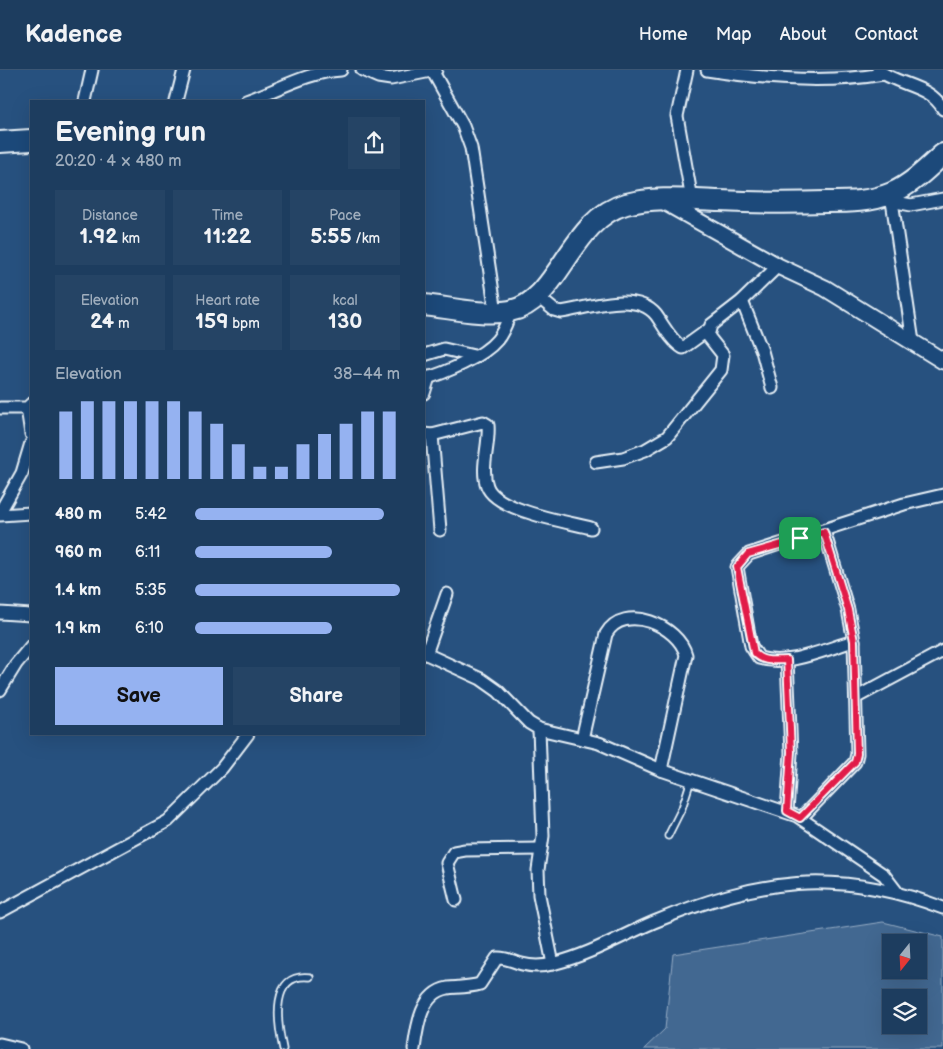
<!DOCTYPE html>
<html lang="en">
<head>
<meta charset="utf-8">
<style>
  body { margin:0; font-family:"Balsamiq Sans",sans-serif; background:#254465; color:#f1f3f6; height:100vh; display:flex; flex-direction:column; font-size:19px; white-space:nowrap }
  * { box-sizing:border-box; margin:0 }
  p { font-size:16px; color:#a0aebd }
  .icon { flex:none; width:28px; height:28px; fill:none; stroke:currentColor; stroke-width:2; stroke-linecap:round; stroke-linejoin:round }
  .map { position:relative; flex:1; overflow:hidden }
  .side { position:absolute; left:30px; top:30px; width:395px; height:635px; display:flex; flex-direction:column; background:#1d3d5f; border-radius:0px; box-shadow:0 5px 20px #0002,0 0 0 1px #3b5674 }
  .side>* { flex:none }
  .needle { width:32px; rotate:198deg }
  .controls { position:absolute; left:882px; top:864px; display:grid; gap:10px }
  .controls a { display:grid; place-items:center; width:45px; height:45px; border-radius:0px; background:#1d3d5f; box-shadow:0 5px 20px #0002,0 0 0 1px #3b5674; font-size:25px }
  .pin { position:absolute; display:grid; place-items:center; width:42px; height:42px; color:#fff; margin:-21px; border-radius:10px; box-shadow:0 2px 8px #0006 }
  .round { display:grid; place-items:center; flex:none; width:52px; height:52px; border-radius:0px; background:#254465 }
  .overview { display:flex; align-items:center; justify-content:space-between; height:85px; padding:0 25px }
  h1 { font-size:28px; font-weight:800; line-height:38px }
  .metrics { display:grid; grid-template-columns:repeat(3,1fr); gap:8px; height:85px; padding:5px 25px }
  .metrics div { display:grid; align-content:center; border-radius:0px; background:#254465; text-align:center }
  .metrics b { font-size:21px; font-weight:800 }
  .metrics small { font-size:14px; font-weight:400 }
  .metrics p { font-size:14px }
  .chart { height:140px; padding:10px 25px }
  .chart p { display:flex; justify-content:space-between }
  .chart svg { width:100%; height:90px; margin-top:5px; stroke:#95b2f1; stroke-width:6 }
  .primary-button { display:flex; gap:10px; margin-top:auto; padding:10px 25px }
  .primary-button a { flex:1; height:58px; border-radius:0px; background:#95b2f1; color:#111; font-size:20px; font-weight:800; line-height:58px; text-align:center }
  .primary-button a+a { background:#254465; color:#f1f3f6 }
  ul { padding:0 25px; list-style:none; font-size:16px }
  li { display:grid; grid-template-columns:80px 60px 1fr; align-items:center; height:38px }
  li i { height:12px; border-radius:6px; background:#95b2f1 }
  header { display:flex; align-items:center; gap:30px; box-sizing:border-box; height:70px; padding:0 25px; background:#1d3d5f; border-bottom:1px solid #3b5674 }
  header strong { font-size:24px }
  nav { display:flex; gap:28px; margin-inline-start:auto; font-size:18px }
  .map>svg:first-child { display:block }
  .green { fill:#436891; stroke:#96acc4; fill-rule:evenodd }
  .lines { fill:none; stroke-linecap:round; stroke-linejoin:round }
  .service-casing { stroke:#e8f1f8; stroke-width:9 }
  .minor-casing { stroke:#e8f1f8; stroke-width:15 }
  .tertiary-casing { stroke:#e8f1f8; stroke-width:19 }
  .trunk-casing { stroke:#e8f1f8; stroke-width:24 }
  .service { stroke:#1f4a7a; stroke-width:5.5 }
  .minor { stroke:#1f4a7a; stroke-width:11 }
  .tertiary { stroke:#1f4a7a; stroke-width:15 }
  .trunk { stroke:#1f4a7a; stroke-width:20 }
  .route-casing { stroke:#fff; stroke-width:10 }
  .route { stroke:#e11d48; stroke-width:6 }
</style>
</head>
<body>
<header>
<strong>Kadence</strong>
<nav><a>Home</a><a>Map</a><a>About</a><a>Contact</a></nav>
</header>
<div class="map">
<svg width="943" height="979" viewBox="0 0 943 979">
  <rect width="100%" height="100%" fill="#27517f"/>
  <filter id="ink" filterUnits="userSpaceOnUse"><feTurbulence type="fractalNoise" baseFrequency=".02" numOctaves="2"/><feDisplacementMap in="SourceGraphic" scale="10" xChannelSelector="R" yChannelSelector="G"/><feConvolveMatrix kernelMatrix="1 2 1 2 8 2 1 2 1" color-interpolation-filters="sRGB"/></filter>
  <g filter="url(#ink)">
    <path class="green" d="M883,852L943,867V979H644L665,959L673,884ZM891,872H919V900H891ZM891,928H919V955H891Z"/>
    <g class="lines">
      <g class="service-casing">
        <g id="service">
          <path d="M668,766L682,738L691,710"/>
          <path d="M283,979C277,952 270,902 310,907"/>
        </g>
      </g>
      <g class="minor-casing">
        <g id="minor">
          <path d="M362,0L378,7L391,9L436,0"/>
          <path d="M687,0L677,46L692,130"/>
          <path d="M707,0C764,9 826,14 883,4"/>
          <path d="M878,0C899,16 930,15 943,39"/>
          <path d="M433,2L463,56L471,78L496,242"/>
          <path d="M85,31L92,0"/>
          <path d="M176,31L184,0"/>
          <path d="M246,31C278,20 307,2 341,0"/>
          <path d="M886,130L911,135L943,129"/>
          <path d="M892,131L913,272"/>
          <path d="M537,226L554,240L561,242C588,238 636,220 656,245C664,256 671,271 683,278L708,260"/>
          <path d="M742,231L762,281L772,318"/>
          <path d="M424,285L444,279L474,286"/>
          <path d="M424,309C445,303 483,287 497,270C504,262 507,251 511,241"/>
          <path d="M424,323L429,307"/>
          <path d="M0,338H27L31,334"/>
          <path d="M27,338L31,364"/>
          <path d="M424,364L432,365L483,352L488,355C490,374 480,398 487,416C496,441 568,452 591,458"/>
          <path d="M432,365L440,460"/>
          <path d="M596,392L623,388L645,380L667,367L721,300L723,285L708,266L711,255L742,231L778,196"/>
          <path d="M0,442L22,403L31,373"/>
          <path d="M0,445L31,443"/>
          <path d="M0,543L31,545"/>
          <path d="M854,571C825,579 789,597 759,588L751,576L737,497L749,484L904,434L943,425"/>
          <path d="M424,583L481,609L498,621L529,653L539,659L599,673L661,700L797,746L884,805L897,822"/>
          <path d="M426,584L447,524"/>
          <path d="M0,620L16,594L31,576"/>
          <path d="M857,627L943,581"/>
          <path d="M539,659L543,766L538,800L539,825L553,894"/>
          <path d="M582,669L606,564C624,532 679,556 686,585L661,700"/>
          <path d="M787,741L791,683L787,590"/>
          <path d="M801,748L855,692L857,684L854,571L848,540L824,461"/>
          <path d="M456,830L447,793L454,782L465,780L541,779"/>
          <path d="M0,842L168,751L222,698L248,664"/>
          <path d="M0,974L21,979"/>
          <path d="M414,979C417,956 421,923 448,918C459,917 470,917 480,914L497,888C506,887 514,892 522,894C533,897 546,896 556,893C591,884 621,866 654,852C758,809 835,797 943,838"/>
        </g>
      </g>
      <g class="tertiary-casing">
        <path id="tertiary" d="M659,129L778,196L825,218L943,291"/>
      </g>
      <g class="trunk-casing">
        <g id="trunk">
          <path d="M0,72L31,70"/>
          <path d="M424,235C451,238 483,246 510,241C559,232 570,149 626,134C657,126 689,130 720,131C755,133 791,133 826,132C849,132 871,132 892,123C912,114 928,98 943,84"/>
        </g>
      </g>
      <use href="#service" class="service"/>
      <use href="#minor" class="minor"/>
      <use href="#tertiary" class="tertiary"/>
      <use href="#trunk" class="trunk"/>
    </g>
  </g>
  <g class="lines" filter="url(#ink)">
    <g class="route-casing">
      <path id="route" d="M824,462L848,540L854,571L857,684L855,692L800,748L787,741L791,682L787,590C775,590 763,593 754,583L737,497L748,484Z"/>
    </g>
    <use href="#route" class="route"/>
  </g>
</svg>
<div class="controls">
<a><svg class="needle" viewBox="-14 -14 28 28"><path d="M0-13l5 13h-10z" fill="#e53935"/><path d="M0 13l5-13h-10z" fill="#a0aebd"/></svg></a>
<a><svg class="icon" aria-label="layers" viewBox="0 0 24 24"><path d="M12 4l9 5-9 5-9-5zM3 14l9 5 9-5"/></svg></a>
</div>
<div class="pin" style="left:800px;top:468px;background:#1e9e55"><svg class="icon" aria-label="arrive" viewBox="0 0 24 24"><path d="M6 21V4h12l-3 4 3 4H6"/></svg></div>
<section class="side">
<div class="overview"><div><h1>Evening run</h1><p>20:20 · 4 × 480 m</p></div><a class="round"><svg class="icon" aria-label="share" viewBox="0 0 24 24"><path d="M12 15V3M7 8l5-5 5 5M5 13v7h14v-7"/></svg></a></div>
<div class="metrics">
<div><p>Distance</p><b>1.92<small> km</small></b></div>
<div><p>Time</p><b>11:22</b></div>
<div><p>Pace</p><b>5:55<small> /km</small></b></div>
</div>
<div class="metrics">
<div><p>Elevation</p><b>24<small> m</small></b></div>
<div><p>Heart rate</p><b>159<small> bpm</small></b></div>
<div><p>kcal</p><b>130</b></div>
</div>
<div class="chart"><p><span>Elevation</span>38–44 m</p>
<svg viewBox="0 0 160 44" preserveAspectRatio="none"><path d="M5 44V11M15 44V6M25 44V6M35 44V6M45 44V6M55 44V6M65 44V11M75 44V17M85 44V27M95 44V38M105 44V38M115 44V27M125 44V22M135 44V17M145 44V11M155 44V11"/></svg>
</div>
<ul>
<li><b>480 m</b>5:42<i style="width:92%"></i></li>
<li><b>960 m</b>6:11<i style="width:67%"></i></li>
<li><b>1.4 km</b>5:35<i style="width:100%"></i></li>
<li><b>1.9 km</b>6:10<i style="width:67%"></i></li>
</ul>
<div class="primary-button"><a>Save</a><a>Share</a></div>
</section>
</div>
</body>
</html>
